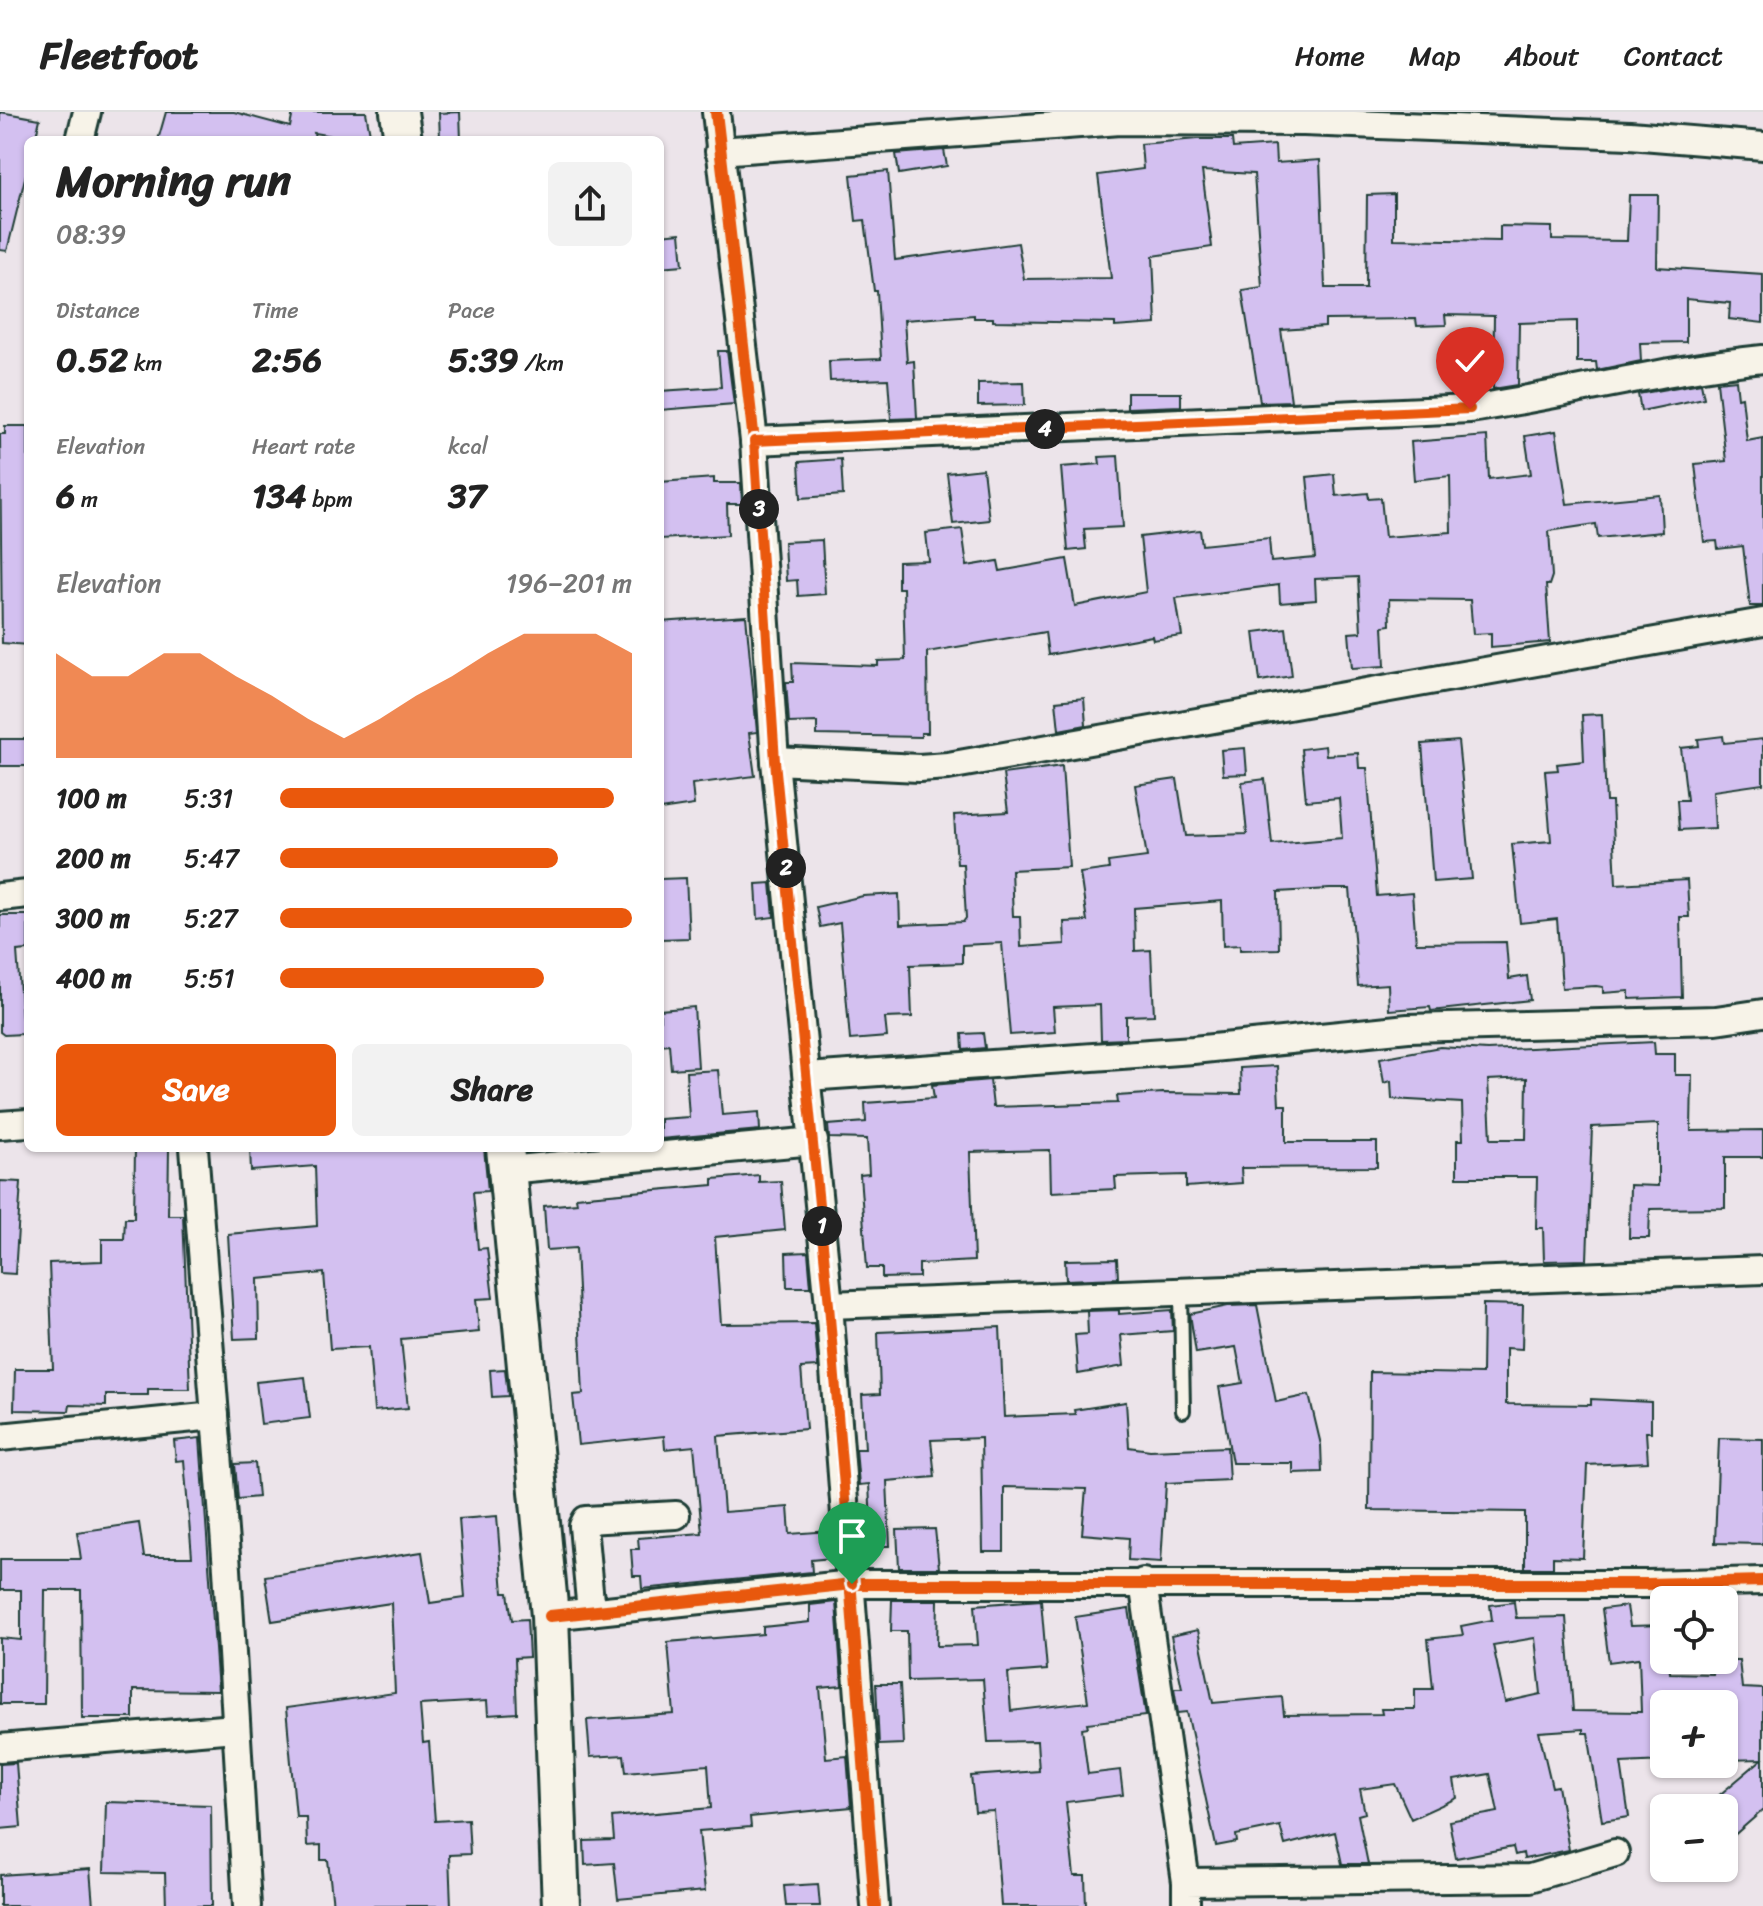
<!DOCTYPE html>
<html lang="en">
<head>
<meta charset="utf-8">
<style>
  body { margin:0; font-family:Sriracha,sans-serif; background:#f2f2f2; color:#222; height:100vh; display:flex; flex-direction:column; font-size:30px; white-space:nowrap }
  * { box-sizing:border-box; margin:0 }
  p { font-size:26px; color:#767676 }
  .icon { flex:none; width:44px; height:44px; fill:none; stroke:currentColor; stroke-width:2; stroke-linecap:round; stroke-linejoin:round }
  .map { position:relative; flex:1; overflow:hidden }
  .side { position:absolute; left:24px; top:24px; width:640px; height:1016px; display:flex; flex-direction:column; background:#fff; border-radius:12px; box-shadow:0 2px 6px #0004 }
  .side>* { flex:none }
  .controls { position:absolute; left:1650px; top:1474px; display:grid; gap:16px }
  .controls a { display:grid; place-items:center; width:88px; height:88px; border-radius:12px; background:#fff; box-shadow:0 2px 6px #0004; font-size:40px }
  .pin { position:absolute; display:grid; place-items:center; width:68px; height:68px; color:#fff; margin:-82px -34px; border-radius:50% 50% 50% 0; rotate:-45deg; box-shadow:0 0 8px #0007 }
  .pin .icon { rotate:45deg }
  .km { position:absolute; width:40px; height:40px; margin:-20px; border-radius:50%; background:#222; color:#fff; font-size:22px; line-height:40px; text-align:center }
  .round { display:grid; place-items:center; flex:none; width:84px; height:84px; border-radius:12px; background:#f2f2f2 }
  .headline { display:flex; align-items:center; justify-content:space-between; height:136px; padding:0 32px }
  h1 { font-size:44px; font-weight:700; line-height:60px }
  .stats { display:grid; grid-template-columns:repeat(3,1fr); gap:12px; height:136px; padding:8px 32px }
  .stats div { display:grid; align-content:center }
  .stats b { font-size:34px; font-weight:700 }
  .stats small { font-size:22px; font-weight:400 }
  .stats p { font-size:22px }
  .chart { height:224px; padding:16px 32px }
  .chart p { display:flex; justify-content:space-between }
  .chart svg { width:100%; height:144px; margin-top:8px; fill:#ea580c; opacity:.7 }
  .action { display:flex; gap:16px; margin-top:auto; padding:16px 32px }
  .action a { flex:1; height:92px; border-radius:12px; background:#ea580c; color:#fff; font-size:32px; font-weight:700; line-height:92px; text-align:center }
  .action a+a { background:#f2f2f2; color:#222 }
  ul { padding:0 32px; list-style:none; font-size:26px }
  li { display:grid; grid-template-columns:128px 96px 1fr; align-items:center; height:60px }
  li i { height:20px; border-radius:10px; background:#ea580c }
  header { display:flex; align-items:center; gap:48px; box-sizing:border-box; height:112px; padding:0 40px; background:#fff; border-bottom:2px solid #e0e0e0 }
  header strong { font-size:38px }
  nav { display:flex; gap:44px; margin-inline-start:auto; font-size:28px }
  .map>svg:first-child { display:block }
  .building { fill:#d3c0f0; stroke:#1f3d34; stroke-width:2; fill-rule:evenodd }
  .lines { fill:none; stroke-linecap:round; stroke-linejoin:round }
  .lane-casing { stroke:#1f3d34; stroke-width:18 }
  .street-casing { stroke:#1f3d34; stroke-width:32 }
  .secondary-casing { stroke:#1f3d34; stroke-width:42 }
  .lane { stroke:#f7f3e8; stroke-width:12 }
  .street { stroke:#f7f3e8; stroke-width:26 }
  .secondary { stroke:#f7f3e8; stroke-width:36 }
  .cycleway-casing { stroke:#f7f3e8; stroke-width:17 }
  .cycleway { stroke:#e8590c; stroke-width:12 }
  .route-casing { stroke:#fff; stroke-width:16 }
  .route { stroke:#ea580c; stroke-width:10 }
</style>
</head>
<body>
<header>
<strong>Fleetfoot</strong>
<nav><a>Home</a><a>Map</a><a>About</a><a>Contact</a></nav>
</header>
<div class="map">
<svg width="1763" height="1794" viewBox="0 0 1763 1794">
  <rect width="100%" height="100%" fill="#ece4ea"/>
  <filter id="ink" filterUnits="userSpaceOnUse"><feTurbulence type="fractalNoise" baseFrequency=".0125" numOctaves="2"/><feDisplacementMap in="SourceGraphic" scale="16" xChannelSelector="R" yChannelSelector="G"/><feConvolveMatrix kernelMatrix="1 2 1 2 8 2 1 2 1" color-interpolation-filters="sRGB"/></filter>
  <g filter="url(#ink)">
    <g class="building">
      <path d="M0,0L40,7L35,28H28V54L7,139L0,138Z"/>
      <path d="M166,0H234L290,15L293,0H366L371,28H338L337,25L314,21L315,28H158Z"/>
      <path d="M460,0L461,28H440L439,1Z"/>
      <path d="M1197,27H1232L1233,36L1275,33L1276,51L1320,48L1325,176H1366L1367,83L1394,82V127L1500,129V114L1552,115V128L1627,129L1629,83H1658L1657,155L1763,162V211L1729,207L1730,191L1686,187V230L1640,231L1641,249L1597,258L1596,250H1577V209L1519,211L1518,273L1493,277L1494,204L1445,203L1446,213L1417,214L1416,207L1325,208V215L1281,218L1291,289L1260,290L1242,178L1262,175L1254,62L1202,59L1212,135L1153,144L1156,212L1115,215V211L993,209V206H974V203L904,208L907,250L914,249L917,306L891,307L888,267L830,269L829,249L881,247L877,179H874L865,108L856,109L851,63L888,59L895,148L1018,131L1024,167L1111,166L1098,63L1143,57L1141,32Z"/>
      <path d="M944,38L947,54L899,62L896,42Z"/>
      <path d="M680,121L683,153L660,155V123Z"/>
      <path d="M718,239H727L734,292L660,298V279L721,275Z"/>
      <path d="M1736,268L1738,286L1742,285L1747,329L1763,326V494H1750L1743,434L1718,437L1717,429L1704,430L1695,352L1726,349L1717,270Z"/>
      <path d="M1024,270L1025,293L978,294V271Z"/>
      <path d="M1701,271L1704,286L1641,299L1638,282Z"/>
      <path d="M1127,281H1181V294L1127,296Z"/>
      <path d="M5,314H28V533L2,531L0,322H5Z"/>
      <path d="M1556,319L1567,392L1660,383L1662,420L1598,426L1596,412L1549,419L1552,464L1549,473H1546L1550,530L1491,535V521L1473,522L1470,488L1389,487L1390,513L1383,514L1385,554L1352,556L1349,521L1361,520L1358,465L1315,467L1316,488L1280,491L1279,473L1176,486L1182,524L1153,528L1152,524L1048,543L1045,520L927,540L928,621H921V625L817,623V610L789,611L786,570H793L792,551L878,554V549L905,548L903,476H898V450L929,449L926,421L962,417L967,454L998,449L1000,459L1067,447L1075,494L1146,480L1140,425L1200,418L1202,433L1269,426L1271,450L1315,446L1307,365L1334,362L1336,384L1368,381L1369,387L1381,386L1385,425L1451,420L1450,364L1414,368L1411,330L1487,324L1489,367L1531,362L1525,324Z"/>
      <path d="M1118,344L1123,415L1084,417L1086,437L1068,439L1061,355L1100,352L1099,345Z"/>
      <path d="M841,347L843,383L801,386L799,350Z"/>
      <path d="M983,357L989,408L953,412L947,361Z"/>
      <path d="M714,366V371H741L742,392H727L728,423L660,427V370Z"/>
      <path d="M822,428L825,482L798,484L797,468L786,469L784,430Z"/>
      <path d="M746,504L757,620L749,621L755,664L692,672L694,693L660,698V510Z"/>
      <path d="M1286,516L1292,564L1260,569L1254,520Z"/>
      <path d="M1084,586L1086,613L1059,618L1056,589Z"/>
      <path d="M1602,602L1606,690H1612L1616,772L1687,768L1689,805H1680L1682,885L1629,887V879L1603,881V875L1596,874L1562,876L1557,807L1520,811L1512,732L1551,729L1545,659L1558,658L1557,652L1584,649L1582,603Z"/>
      <path d="M1723,624L1724,631L1763,627V672L1713,679L1715,716L1679,718L1677,688H1687L1681,636L1699,634L1698,627Z"/>
      <rect x="0" y="627" width="28" height="27"/>
      <path d="M1458,629L1472,767L1433,770L1422,632Z"/>
      <path d="M1325,634L1326,643L1358,641L1359,656H1367L1377,784L1412,781L1416,831L1506,830L1509,867L1527,864L1530,888L1431,899L1430,895L1389,898L1388,872L1358,874L1350,777H1330L1278,780L1279,837L1240,838V833L1223,834L1222,789L1134,796L1135,839L1151,838L1154,903L1126,904V927L1101,928L1100,893L1053,895L1055,920L1010,923L1002,831L962,833V851L910,853L912,905L885,906L887,925L850,928L840,811L820,815L816,795L863,784L899,782L900,813L963,810L966,806L963,752H957L954,703L1008,700L1003,662L1062,654L1069,755L1011,758L1013,804H1020L1021,835L1065,832L1064,810L1087,809L1080,761L1109,757L1108,750L1147,745L1135,673L1177,667L1186,724L1247,722L1242,670L1265,667L1272,732L1342,726L1339,686L1306,689L1301,637Z"/>
      <path d="M1245,636L1247,662L1223,663L1221,638Z"/>
      <path d="M686,766L689,826L660,827V767Z"/>
      <path d="M771,771L774,805L758,807L756,772Z"/>
      <path d="M0,803H28V838L17,839L23,922L4,923L0,920Z"/>
      <path d="M694,895L698,955L671,957L669,932L660,933V898Z"/>
      <path d="M983,921L985,936L963,938L962,922Z"/>
      <path d="M1654,930L1655,942H1675V963H1692L1691,1019L1763,1018V1045H1725V1096L1650,1097L1649,1126H1629L1630,1073L1658,1074V1012L1592,1015L1587,1148L1544,1149L1543,1116H1536L1537,1065H1457V1028H1463L1462,991L1392,987L1391,969L1384,971L1380,946L1440,935L1487,938ZM1527,966L1526,1027H1491L1488,968Z"/>
      <path d="M1277,954L1279,993H1286V1030H1377V1055L1241,1056L1242,1071L1186,1075V1063L1115,1065L1116,1077L1051,1080L1050,1038L970,1040L974,1149L919,1152V1165L882,1166V1156H867L860,1063L869,1062L867,1027L829,1026L828,1013L866,1010L865,991L934,986L932,973L990,968L993,995L1118,991L1117,984L1163,981L1241,982L1240,956Z"/>
      <path d="M718,958L722,1003L759,1000L760,1018L660,1027V1007L689,1005L686,960Z"/>
      <path d="M135,1036H169L168,1103H183L190,1277H148V1283H106V1294L70,1293L69,1299L14,1298L15,1257H53L49,1151L102,1149V1127H124L125,1106H134Z"/>
      <path d="M250,1036H484L488,1079L473,1080L478,1137L487,1136L493,1186L476,1187L479,1220L401,1227L408,1296L374,1299L369,1235L330,1237L324,1161L258,1167L259,1226L234,1227L228,1122L317,1114L315,1054L251,1059Z"/>
      <path d="M759,1063V1070L781,1069L785,1118L715,1125L721,1212L814,1211L818,1255L801,1256L806,1317L718,1324L724,1400L788,1395L790,1422L830,1419L832,1446L811,1448L812,1460L642,1477L641,1464H633L631,1437H639L638,1426L702,1421L694,1334L665,1337L664,1324L578,1333L573,1283L583,1282L576,1136L547,1138L544,1094L577,1091L576,1085L713,1073V1067Z"/>
      <path d="M0,1069L21,1070L15,1162L0,1161Z"/>
      <path d="M808,1140L811,1175H787L786,1141Z"/>
      <path d="M1117,1147L1118,1166L1066,1168L1065,1148Z"/>
      <path d="M1483,1192L1523,1193L1522,1237L1506,1236V1292L1591,1293V1287L1651,1290V1320H1646L1648,1350L1587,1353L1583,1446L1553,1445V1456H1525V1400L1369,1398L1370,1260L1482,1262Z"/>
      <path d="M1257,1193L1276,1290L1309,1283L1321,1333L1322,1360L1293,1361V1351H1232L1219,1275L1243,1271L1236,1235L1196,1241L1190,1202L1228,1194Z"/>
      <path d="M1119,1198V1202L1172,1198L1173,1219L1121,1223L1124,1254L1078,1262L1075,1223L1088,1222L1087,1199Z"/>
      <path d="M1000,1215L1004,1305L1075,1302L1074,1298L1126,1290L1129,1335L1150,1338L1227,1335L1229,1368L1166,1371L1161,1450L1128,1448L1129,1426L1082,1422L1086,1377L1004,1375V1440H983L981,1326L931,1328L935,1365L887,1369L890,1434H872L869,1372L859,1373L856,1337H865L862,1283L880,1282L878,1220Z"/>
      <path d="M505,1257L508,1284L492,1285L490,1258Z"/>
      <path d="M305,1265L310,1306L261,1312L256,1270Z"/>
      <path d="M200,1326L218,1579L133,1578V1606H82L81,1478H45L44,1592H0V1526L21,1528V1478H0V1447H81L77,1420L139,1411L144,1445H192L184,1348L176,1349L174,1329Z"/>
      <path d="M1719,1326L1763,1327V1432L1715,1431Z"/>
      <path d="M255,1351L258,1385L238,1387L235,1352Z"/>
      <path d="M497,1404L503,1481H508L512,1508L527,1507L529,1545L515,1546L517,1601L488,1603L487,1589L420,1593L423,1631L429,1630L435,1709L468,1707L470,1742L449,1743L451,1794H333L328,1748H321V1733L307,1734L306,1705H296L286,1596L395,1581L391,1491L272,1509L265,1464L422,1440L430,1491L465,1486L459,1407Z"/>
      <path d="M935,1417L939,1456H899L897,1418Z"/>
      <path d="M892,1488H938L937,1534L978,1533L975,1493L1041,1488L1047,1558L1008,1561L1011,1599L1088,1590L1075,1505L1129,1497L1146,1604L1087,1611L1088,1615L1082,1616L1088,1662L1120,1658L1123,1683L1066,1690L1074,1764H1085L1086,1794H1001L994,1699L975,1700L971,1664L1039,1659L1037,1629L988,1630L983,1567L908,1569L907,1519H891Z"/>
      <path d="M836,1490L842,1574L820,1576L826,1646L847,1644L851,1695L750,1705L751,1715L699,1719L705,1779L618,1787L614,1751L585,1753L584,1729L614,1728L612,1705L711,1696L708,1653L626,1660L624,1643L590,1645L587,1608L674,1602L668,1530L763,1522V1515L810,1510V1493Z"/>
      <path d="M1514,1490L1516,1506L1566,1505L1573,1599L1641,1600L1639,1546L1609,1550L1602,1497L1627,1494L1630,1514L1664,1513V1548H1669L1670,1561L1713,1562L1712,1548H1739L1742,1576L1763,1577V1698L1724,1732V1696H1704L1762,1647L1724,1648V1592L1673,1591L1664,1592V1649L1621,1651L1629,1705L1602,1709L1588,1621H1583V1617L1539,1620L1552,1675L1558,1674L1569,1738L1524,1747L1523,1741L1515,1743L1513,1735L1456,1746L1449,1709L1498,1700L1490,1662L1454,1668L1457,1686L1411,1707L1395,1672L1360,1677L1365,1701L1358,1703L1368,1752H1342L1335,1720L1285,1733L1280,1714L1236,1723L1237,1730L1216,1734L1187,1600L1178,1601L1174,1576H1182L1171,1524L1198,1518L1213,1591L1282,1585L1284,1603L1382,1602L1381,1597H1415V1577H1433L1428,1527L1463,1523L1461,1514L1492,1508L1490,1493ZM1535,1526L1541,1582L1505,1590L1493,1533Z"/>
      <path d="M876,1572H900L903,1632L879,1633Z"/>
      <path d="M16,1651L21,1715L0,1717V1652Z"/>
      <path d="M106,1690L211,1693L212,1794H166L165,1761L104,1760Z"/>
      <path d="M90,1757L93,1794H0V1763Z"/>
      <path d="M818,1772L820,1794H786L784,1774Z"/>
    </g>
    <g class="lines">
      <g class="lane-casing">
        <path id="lane" d="M1181,1179L1183,1299"/>
      </g>
      <g class="street-casing">
        <g id="street">
          <path d="M716,0L754,329L775,649L829,1193L875,1794"/>
          <path d="M80,28L87,0"/>
          <path d="M719,39L1120,9L1304,10L1630,23L1763,34"/>
          <path d="M754,329L1470,297C1568,282 1664,257 1763,247"/>
          <path d="M775,649L919,656L948,654L1763,510"/>
          <path d="M0,785L28,782"/>
          <path d="M807,965L1193,938L1408,916L1716,908L1763,901"/>
          <path d="M0,1013L28,1011"/>
          <path d="M194,1036L227,1457L247,1794"/>
          <path d="M507,1058L814,1029"/>
          <path d="M829,1193L1763,1158"/>
          <path d="M0,1325L215,1304"/>
          <path d="M1143,1470L1186,1770"/>
          <path d="M591,1500L583,1414L586,1408L676,1403"/>
          <path d="M550,1504L852,1472H1647L1763,1469"/>
          <path d="M0,1636L235,1616"/>
          <path d="M1186,1794V1770L1530,1766L1615,1741"/>
        </g>
      </g>
      <g class="secondary-casing">
        <g id="secondary">
          <path d="M399,0L403,28"/>
          <path d="M505,1036L550,1504L561,1794"/>
        </g>
      </g>
      <use href="#lane" class="lane"/>
      <use href="#street" class="street"/>
      <use href="#secondary" class="secondary"/>
      <g class="cycleway-casing">
        <g id="cycleway">
          <path d="M716,0L754,329L775,649L829,1193L875,1794"/>
          <path d="M550,1504L852,1472H1647L1763,1469"/>
        </g>
      </g>
      <use href="#cycleway" class="cycleway"/>
    </g>
  </g>
  <g class="lines" filter="url(#ink)">
    <g class="route-casing">
      <path id="route" d="M852,1472L829,1193L775,649L754,329L1470,297"/>
    </g>
    <use href="#route" class="route"/>
  </g>
</svg>
<div class="controls">
<a><svg class="icon" aria-label="locate" viewBox="0 0 24 24"><circle cx="12" cy="12" r="6"/><path d="M12 2v4M12 18v4M2 12h4M18 12h4"/></svg></a>
<a>+</a>
<a>−</a>
</div>
<div class="pin" style="left:852px;top:1472px;background:#1e9e55"><svg class="icon" aria-label="arrive" viewBox="0 0 24 24"><path d="M6 21V4h12l-3 4 3 4H6"/></svg></div>
<div class="pin" style="left:1470px;top:297px;background:#d93025"><svg class="icon" aria-label="check" viewBox="0 0 24 24"><path d="M5 12l5 5 9-10"/></svg></div>
<b class="km" style="left:822px;top:1114px">1</b>
<b class="km" style="left:786px;top:756px">2</b>
<b class="km" style="left:759px;top:397px">3</b>
<b class="km" style="left:1045px;top:317px">4</b>
<section class="side">
<div class="headline"><div><h1>Morning run</h1><p>08:39</p></div><a class="round"><svg class="icon" aria-label="share" viewBox="0 0 24 24"><path d="M12 15V3M7 8l5-5 5 5M5 13v7h14v-7"/></svg></a></div>
<div class="stats">
<div><p>Distance</p><b>0.52<small> km</small></b></div>
<div><p>Time</p><b>2:56</b></div>
<div><p>Pace</p><b>5:39<small> /km</small></b></div>
</div>
<div class="stats">
<div><p>Elevation</p><b>6<small> m</small></b></div>
<div><p>Heart rate</p><b>134<small> bpm</small></b></div>
<div><p>kcal</p><b>37</b></div>
</div>
<div class="chart"><p><span>Elevation</span>196–201 m</p>
<svg viewBox="0 0 160 44" preserveAspectRatio="none"><path d="M0 44V12L10 19L20 19L30 12L40 12L50 19L60 25L70 32L80 38L90 32L100 25L110 19L120 12L130 6L140 6L150 6L160 12V44z"/></svg>
</div>
<ul>
<li><b>100 m</b>5:31<i style="width:95%"></i></li>
<li><b>200 m</b>5:47<i style="width:79%"></i></li>
<li><b>300 m</b>5:27<i style="width:100%"></i></li>
<li><b>400 m</b>5:51<i style="width:75%"></i></li>
</ul>
<div class="action"><a>Save</a><a>Share</a></div>
</section>
</div>
</body>
</html>
